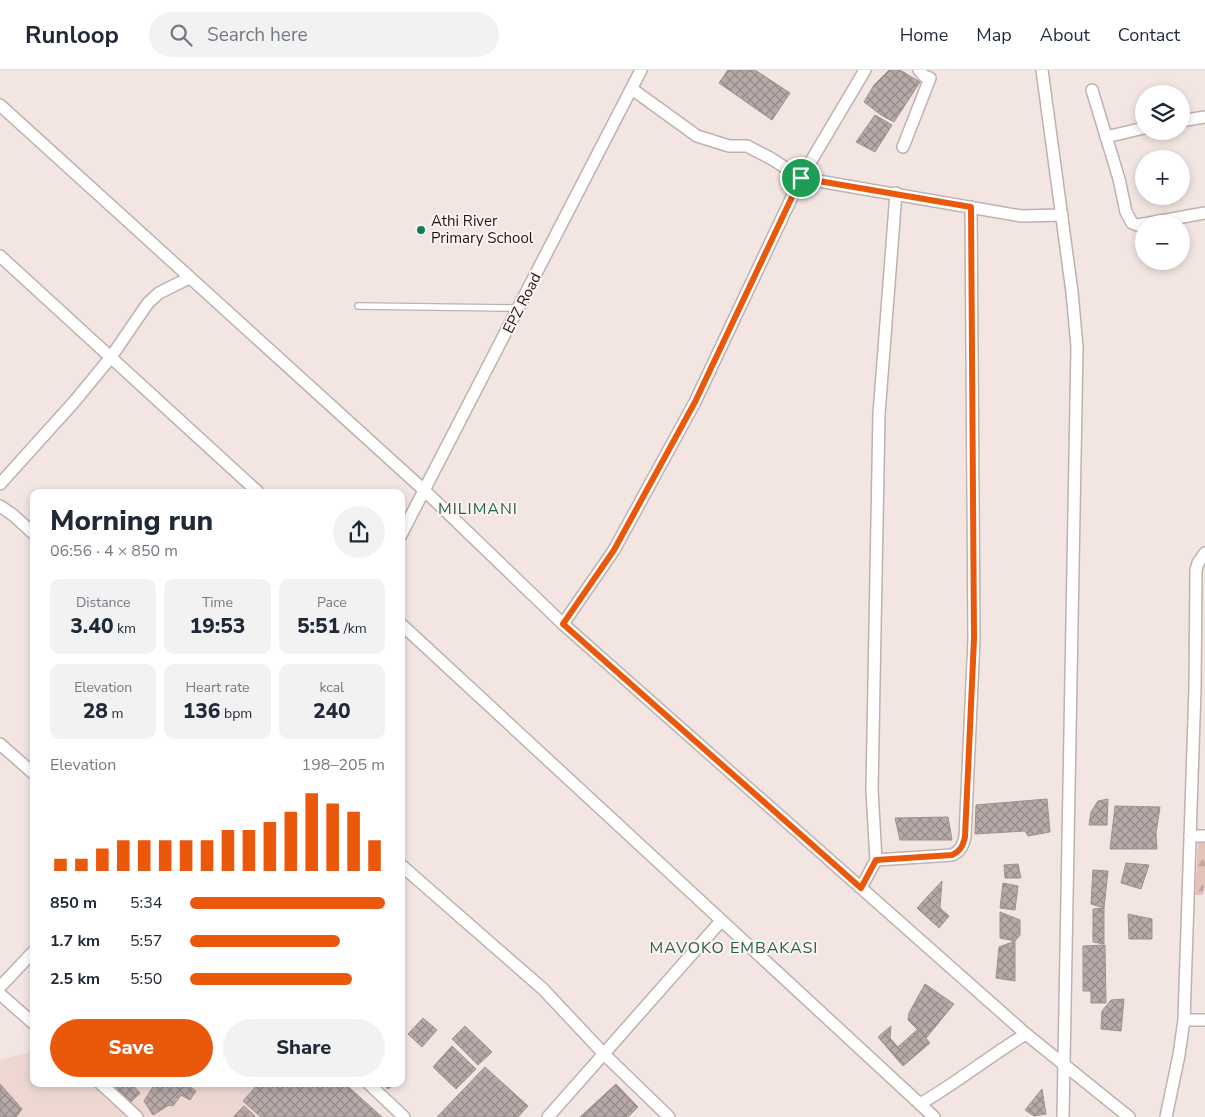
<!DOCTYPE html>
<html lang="en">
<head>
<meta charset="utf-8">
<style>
  body { margin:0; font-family:"Nunito Sans",sans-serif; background:#f2f2f3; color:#1f2937; height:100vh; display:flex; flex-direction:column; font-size:19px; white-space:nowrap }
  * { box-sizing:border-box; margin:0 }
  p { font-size:16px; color:#747a83 }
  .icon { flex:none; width:28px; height:28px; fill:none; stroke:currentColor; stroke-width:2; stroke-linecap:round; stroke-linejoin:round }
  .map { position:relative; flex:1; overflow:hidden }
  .panel { position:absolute; left:30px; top:419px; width:375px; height:598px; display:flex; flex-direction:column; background:#fff; border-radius:10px; box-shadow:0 2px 8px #0003 }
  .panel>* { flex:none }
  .controls { position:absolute; left:1135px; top:15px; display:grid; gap:10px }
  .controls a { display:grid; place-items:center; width:55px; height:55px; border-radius:50%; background:#fff; box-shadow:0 2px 8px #0003; font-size:25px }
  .pin { position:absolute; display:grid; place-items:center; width:42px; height:42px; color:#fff; margin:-21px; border:2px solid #fff; border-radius:50%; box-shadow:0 1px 5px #0007 }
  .round { display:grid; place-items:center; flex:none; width:52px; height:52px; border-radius:26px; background:#f2f2f3 }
  .headline { display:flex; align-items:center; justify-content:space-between; height:85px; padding:0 20px }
  h1 { font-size:28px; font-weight:800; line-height:38px }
  .stats { display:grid; grid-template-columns:repeat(3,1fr); gap:8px; height:85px; padding:5px 20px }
  .stats div { display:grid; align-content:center; border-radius:10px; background:#f2f2f3; text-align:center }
  .stats b { font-size:21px; font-weight:800 }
  .stats small { font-size:14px; font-weight:400 }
  .stats p { font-size:14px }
  .chart { height:140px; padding:10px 20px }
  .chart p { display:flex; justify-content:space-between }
  .chart svg { width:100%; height:90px; margin-top:5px; stroke:#ea580c; stroke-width:6 }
  .primary-button { display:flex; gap:10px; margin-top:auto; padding:10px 20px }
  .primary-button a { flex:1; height:58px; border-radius:30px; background:#ea580c; color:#fff; font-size:20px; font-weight:800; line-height:58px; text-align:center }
  .primary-button a+a { background:#f2f2f3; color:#1f2937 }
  ul { padding:0 20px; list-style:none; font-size:16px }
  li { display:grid; grid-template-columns:80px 60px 1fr; align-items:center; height:38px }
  li i { height:12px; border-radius:6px; background:#ea580c }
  header { display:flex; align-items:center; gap:30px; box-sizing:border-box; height:70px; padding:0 25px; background:#fff; border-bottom:1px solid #e0e1e3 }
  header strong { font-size:24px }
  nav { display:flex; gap:28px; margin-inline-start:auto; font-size:18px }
  .search { width:350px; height:45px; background:#f2f2f3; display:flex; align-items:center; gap:12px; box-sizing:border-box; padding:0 18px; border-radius:28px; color:#747a83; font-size:19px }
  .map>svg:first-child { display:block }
  .built { fill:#eed7d3 }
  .forest { fill:url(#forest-firs) }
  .building { fill:url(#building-cross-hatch); stroke:#9e918e }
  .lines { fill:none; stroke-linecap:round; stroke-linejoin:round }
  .service-casing { stroke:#bfb1af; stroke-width:8 }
  .minor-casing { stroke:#bfb1af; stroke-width:14 }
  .service { stroke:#fff; stroke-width:5.5 }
  .minor { stroke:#fff; stroke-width:11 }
  .route-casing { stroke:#fff; stroke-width:10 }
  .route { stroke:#ea580c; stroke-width:6 }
  .poi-dot { fill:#097f5c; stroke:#fef3f0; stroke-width:2 }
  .labels { text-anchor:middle; stroke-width:4; stroke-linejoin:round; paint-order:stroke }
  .poi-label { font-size:15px; fill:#1c1716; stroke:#fef3f0; text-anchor:start }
  .street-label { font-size:15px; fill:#1c1716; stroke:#fef3f0 }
  .neighbourhood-label { font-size:16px; letter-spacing:1px; fill:#1e644b; stroke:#fef3f0 }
</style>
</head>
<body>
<header>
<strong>Runloop</strong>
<div class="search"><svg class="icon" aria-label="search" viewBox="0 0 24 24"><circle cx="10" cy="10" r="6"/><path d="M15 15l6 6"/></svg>Search here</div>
<nav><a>Home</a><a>Map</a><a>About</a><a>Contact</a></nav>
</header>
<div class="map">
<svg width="1205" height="1047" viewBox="0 0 1205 1047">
  <defs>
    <pattern id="forest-firs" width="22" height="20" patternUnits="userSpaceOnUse" patternTransform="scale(1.25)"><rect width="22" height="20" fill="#e4c1b9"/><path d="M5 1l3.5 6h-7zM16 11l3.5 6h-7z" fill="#c3a59e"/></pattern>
    <pattern id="building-cross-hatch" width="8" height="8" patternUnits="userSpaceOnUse" patternTransform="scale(1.25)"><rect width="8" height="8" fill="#b8aaa8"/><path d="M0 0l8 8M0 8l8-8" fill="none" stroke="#958988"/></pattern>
  </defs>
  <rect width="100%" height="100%" fill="#f3e5e2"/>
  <path class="built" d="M34,981V1012L262,1013L269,1047H0V990Z"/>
  <path class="forest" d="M1198,772L1205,773V813L1203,825H1195Z"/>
  <g class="building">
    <path d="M728,0H755L790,23L772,50L719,13Z"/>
    <path d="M889,0H900L920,12L894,52L881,45L864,32L874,15Z"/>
    <path d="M875,45L892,55L875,82L856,72Z"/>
    <path d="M1047,729L1050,762L1028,766L1025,761L975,764L976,735Z"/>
    <path d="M1108,729L1107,755H1089L1091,742L1098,731Z"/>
    <path d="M1115,736L1160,737L1156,763L1157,779H1110Z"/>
    <path d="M948,747L952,770H900L895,748Z"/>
    <path d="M1126,793L1149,795L1141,819L1121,813Z"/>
    <path d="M1018,794L1021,808H1005L1004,795Z"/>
    <path d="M1093,800L1108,801L1104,838L1091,834Z"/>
    <path d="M942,811L940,838L949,846L939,858L917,838Z"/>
    <path d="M1003,813L1018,816L1015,840L1000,838Z"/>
    <path d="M1104,838V874L1093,872V839Z"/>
    <path d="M1000,842L1020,850V865L1015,871L1000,868Z"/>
    <path d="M1128,844L1152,849V869H1129Z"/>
    <path d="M1015,871V911L996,908L999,877Z"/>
    <path d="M1105,875L1106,933H1091V921H1083V876Z"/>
    <path d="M925,914L954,934L926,968L908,950L909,943Z"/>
    <path d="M1124,929L1121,961L1101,959L1102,941L1111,930Z"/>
    <path d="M423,948L437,960L422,977L408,964Z"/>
    <path d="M465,956L492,982L478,995L452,969Z"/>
    <path d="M891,956L890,968L898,977L918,959L930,973L903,996L878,967Z"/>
    <path d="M452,976L476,999L456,1019L433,997Z"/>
    <path d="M485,997L528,1036L518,1047H437Z"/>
    <path d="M103,1012H130L140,1023L128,1035Z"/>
    <path d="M156,1012H184L196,1021L190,1030L181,1025L173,1036L169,1035L153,1045L144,1031Z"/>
    <path d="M260,1012H343L382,1047H261L243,1031Z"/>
    <path d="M381,1012H398L388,1019Z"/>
    <path d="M0,1014L22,1039L16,1047H0Z"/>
    <path d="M616,1014L638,1037L628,1047H580Z"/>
    <path d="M1042,1019L1046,1044L1034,1046L1025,1040Z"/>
    <path d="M244,1036L255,1046L253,1047H233Z"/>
  </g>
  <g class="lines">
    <g class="service-casing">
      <path id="service" d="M358,236L519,238"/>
    </g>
    <g class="minor-casing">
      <g id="minor">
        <path d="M865,0L801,108L1021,146L1062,145"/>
        <path d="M1042,0L1072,222L1077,277L1063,1047"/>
        <path d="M1092,20L1119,109L1126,142L1132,153L1137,155L1144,154"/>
        <path d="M0,35L425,421L563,554L1026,964L1129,1047"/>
        <path d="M1181,51L1205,47"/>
        <path d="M1106,67L1144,58"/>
        <path d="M903,77L930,8L924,6L919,0"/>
        <path d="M1144,154L1205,143"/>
        <path d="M0,186L258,422"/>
        <path d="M0,414L74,332L111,287L148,233L159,223L189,208"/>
        <path d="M0,436L13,445L34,464"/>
        <path d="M401,465L641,0"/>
        <path d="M401,554L920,1034C957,1013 989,986 1026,964"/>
        <path d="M563,554L614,480L695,332L801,108L772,89L747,76H729L697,66L632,19"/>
        <path d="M0,674L34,704"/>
        <path d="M1190,766H1205"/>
        <path d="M876,790L952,785C961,781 963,775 965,767L974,569L971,137"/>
        <path d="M401,795L543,919L605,985L669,1047"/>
        <path d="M861,818L876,790L872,720L879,344L896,123"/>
        <path d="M0,917L34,881"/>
        <path d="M0,924L34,954"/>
        <path d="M1184,950H1205"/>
        <path d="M99,1012L137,1047"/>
        <path d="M367,1012L404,1047"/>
        <path d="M920,1034L934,1047"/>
        <path d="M548,1047L721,851"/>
        <path d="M1166,1047L1179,985L1184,950L1195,618L1196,500L1198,493L1205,483"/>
      </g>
    </g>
    <use href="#service" class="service"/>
    <use href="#minor" class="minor"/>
  </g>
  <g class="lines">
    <g class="route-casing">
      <path id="route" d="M801,108L971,137L974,569L965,767C963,775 961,781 952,785L876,790L861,818L563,554L614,480L695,332Z"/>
    </g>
    <use href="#route" class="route"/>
  </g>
  <circle class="poi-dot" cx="421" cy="160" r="5"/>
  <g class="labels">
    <g class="poi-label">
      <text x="431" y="156">Athi River<tspan x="431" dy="17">Primary School</tspan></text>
    </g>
    <g class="street-label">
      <text transform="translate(522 233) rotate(-63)" y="5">EPZ Road</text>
    </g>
    <g class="neighbourhood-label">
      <text x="478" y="444">MILIMANI</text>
      <text x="734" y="883">MAVOKO EMBAKASI</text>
    </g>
  </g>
</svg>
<div class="controls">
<a><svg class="icon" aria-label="layers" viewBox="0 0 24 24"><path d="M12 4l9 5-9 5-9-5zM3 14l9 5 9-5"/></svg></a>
<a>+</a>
<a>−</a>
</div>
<div class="pin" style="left:801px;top:108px;background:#1e9e55"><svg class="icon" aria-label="arrive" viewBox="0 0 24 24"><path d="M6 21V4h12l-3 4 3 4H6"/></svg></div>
<section class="panel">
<div class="headline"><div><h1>Morning run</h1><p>06:56 · 4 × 850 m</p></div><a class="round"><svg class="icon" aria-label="share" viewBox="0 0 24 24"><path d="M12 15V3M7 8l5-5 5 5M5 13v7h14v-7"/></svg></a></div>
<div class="stats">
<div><p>Distance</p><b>3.40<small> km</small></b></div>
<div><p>Time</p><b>19:53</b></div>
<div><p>Pace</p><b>5:51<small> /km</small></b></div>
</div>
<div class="stats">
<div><p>Elevation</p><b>28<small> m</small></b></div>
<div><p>Heart rate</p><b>136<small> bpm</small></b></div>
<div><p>kcal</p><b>240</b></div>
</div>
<div class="chart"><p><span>Elevation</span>198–205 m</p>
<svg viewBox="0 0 160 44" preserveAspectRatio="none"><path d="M5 44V38M15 44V38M25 44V33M35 44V29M45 44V29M55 44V29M65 44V29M75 44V29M85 44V24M95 44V24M105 44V20M115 44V15M125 44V6M135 44V11M145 44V15M155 44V29"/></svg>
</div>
<ul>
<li><b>850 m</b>5:34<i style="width:100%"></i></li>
<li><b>1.7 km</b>5:57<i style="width:77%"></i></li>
<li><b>2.5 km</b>5:50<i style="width:83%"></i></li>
</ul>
<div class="primary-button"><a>Save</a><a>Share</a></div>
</section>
</div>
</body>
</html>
